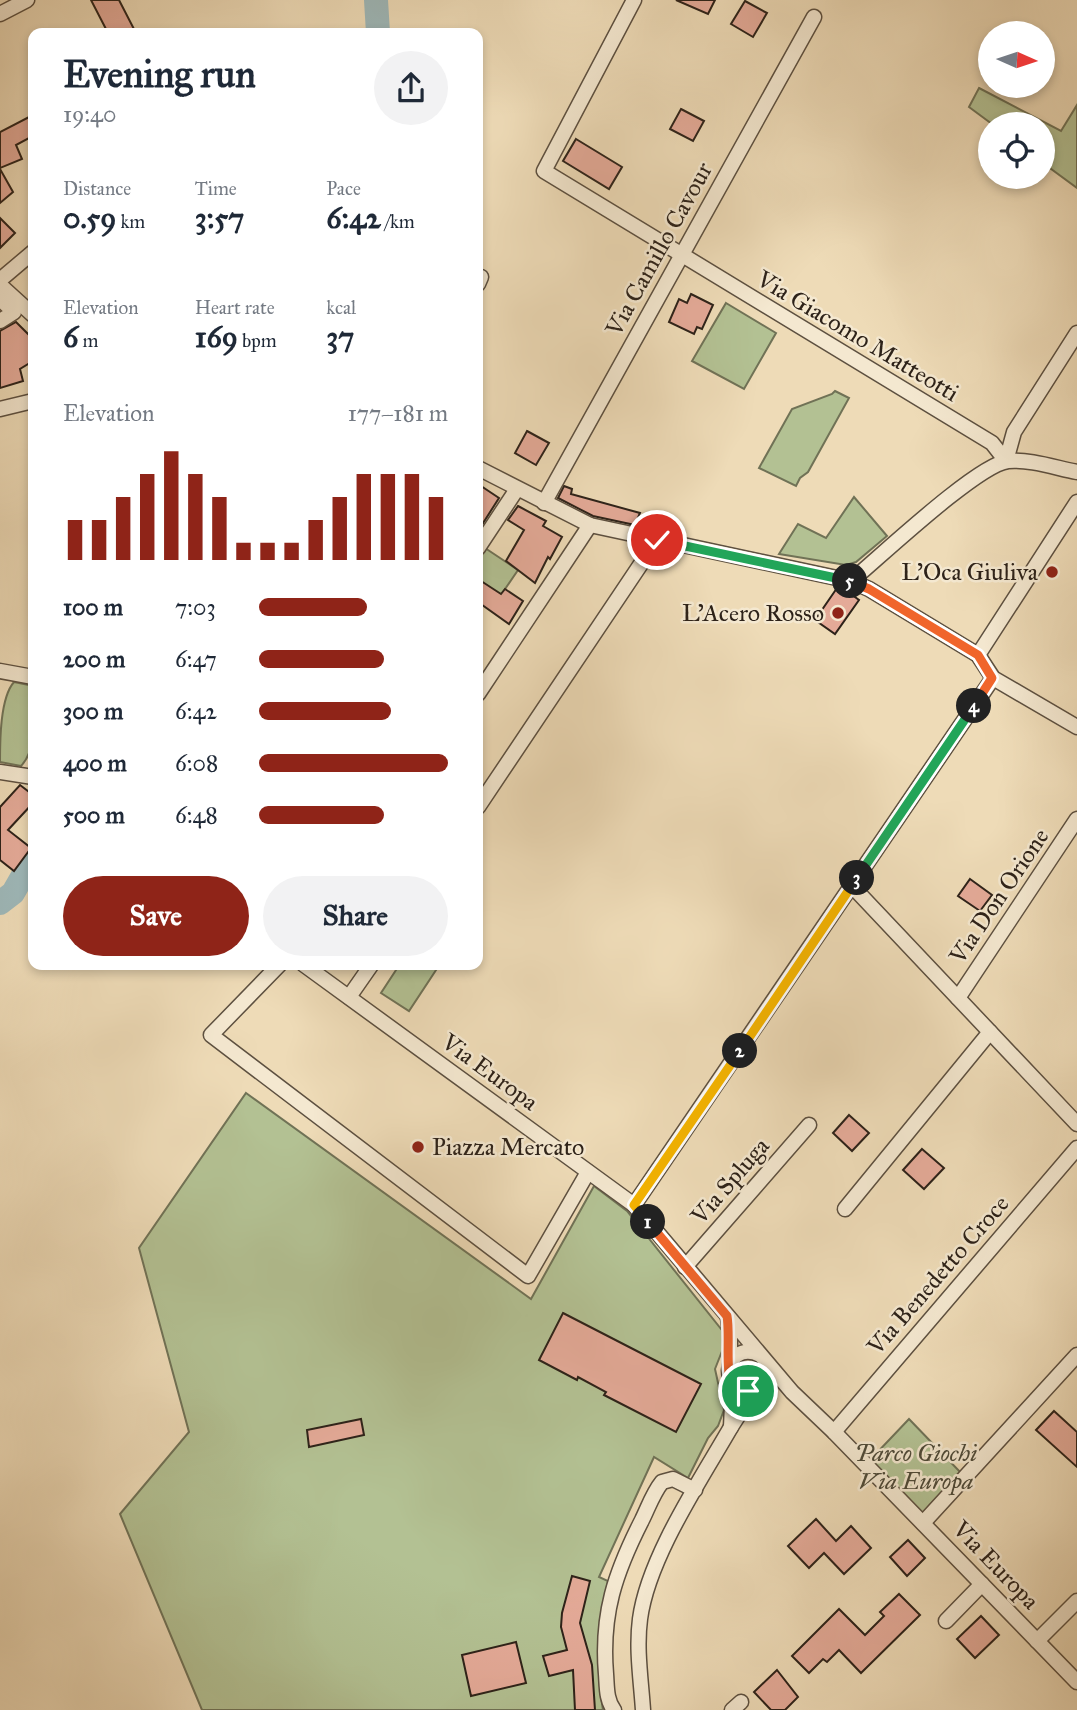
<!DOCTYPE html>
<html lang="en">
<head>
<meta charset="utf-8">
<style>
  body { margin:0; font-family:"IM FELL Great Primer",serif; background:#f2f2f3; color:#1f2937; height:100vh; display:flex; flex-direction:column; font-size:26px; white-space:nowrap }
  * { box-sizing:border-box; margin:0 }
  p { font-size:23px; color:#747a83 }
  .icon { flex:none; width:38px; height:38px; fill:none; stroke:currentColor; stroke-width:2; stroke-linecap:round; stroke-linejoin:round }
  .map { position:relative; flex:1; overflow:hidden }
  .panel { position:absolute; left:28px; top:28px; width:455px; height:942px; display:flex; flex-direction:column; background:#fff; border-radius:14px; box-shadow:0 4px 10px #0003 }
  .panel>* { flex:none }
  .needle { width:46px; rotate:93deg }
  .controls { position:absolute; left:978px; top:21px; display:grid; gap:14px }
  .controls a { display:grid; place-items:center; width:77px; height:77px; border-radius:50%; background:#fff; box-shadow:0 4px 10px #0003; font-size:35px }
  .pin { position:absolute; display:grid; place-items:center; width:60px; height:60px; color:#fff; margin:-30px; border:4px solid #fff; border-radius:50%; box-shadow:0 2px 7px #0007 }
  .km { position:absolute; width:35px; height:35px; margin:-18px; border-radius:50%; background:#222; color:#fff; font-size:19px; line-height:35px; text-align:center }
  .round { display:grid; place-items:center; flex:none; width:74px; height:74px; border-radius:37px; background:#f2f2f3 }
  .overview { display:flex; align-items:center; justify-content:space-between; height:119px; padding:0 35px }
  h1 { font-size:38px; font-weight:700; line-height:52px }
  .metrics { display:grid; grid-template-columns:repeat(3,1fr); gap:10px; height:119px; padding:7px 35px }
  .metrics div { display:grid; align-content:center }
  .metrics b { font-size:30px; font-weight:700 }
  .metrics small { font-size:19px; font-weight:400 }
  .metrics p { font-size:19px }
  .chart { height:196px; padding:14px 35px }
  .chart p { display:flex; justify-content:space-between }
  .chart svg { width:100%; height:126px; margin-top:7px; stroke:#8f2418; stroke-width:6 }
  .button { display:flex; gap:14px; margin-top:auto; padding:14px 35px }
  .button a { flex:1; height:80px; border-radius:42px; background:#8f2418; color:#fff; font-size:28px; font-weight:700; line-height:80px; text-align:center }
  .button a+a { background:#f2f2f3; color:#1f2937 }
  ul { padding:0 35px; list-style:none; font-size:23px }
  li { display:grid; grid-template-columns:112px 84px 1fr; align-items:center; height:52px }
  li i { height:18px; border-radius:9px; background:#8f2418 }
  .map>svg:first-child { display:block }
  .green { fill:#b3c193; stroke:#707256; stroke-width:2 }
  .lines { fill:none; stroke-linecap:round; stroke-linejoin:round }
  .river { stroke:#9eb8b9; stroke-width:24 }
  .building { fill:#e4aa98; stroke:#2d2219; stroke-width:2 }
  .street-casing { stroke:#5d5040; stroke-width:17 }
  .street { stroke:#f4e8d0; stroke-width:14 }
  .split-1-casing { stroke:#fff; stroke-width:14 }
  .split-2-casing { stroke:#fff; stroke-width:14 }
  .split-3-casing { stroke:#fff; stroke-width:14 }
  .split-4-casing { stroke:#fff; stroke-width:14 }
  .split-5-casing { stroke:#fff; stroke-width:14 }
  .split-6-casing { stroke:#fff; stroke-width:14 }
  .split-1 { stroke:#f0652b; stroke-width:9 }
  .split-2 { stroke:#f5b400; stroke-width:9 }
  .split-3 { stroke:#f5b400; stroke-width:9 }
  .split-4 { stroke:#22a559; stroke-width:9 }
  .split-5 { stroke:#f0652b; stroke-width:9 }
  .split-6 { stroke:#22a559; stroke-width:9 }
  .poi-dot { fill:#8f2418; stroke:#f4e8d0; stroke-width:2.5 }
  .labels { text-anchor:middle; stroke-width:5; stroke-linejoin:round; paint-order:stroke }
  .street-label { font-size:24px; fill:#2d2219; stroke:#f4e8d0 }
  .poi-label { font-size:24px; fill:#2d2219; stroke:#f4e8d0; text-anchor:end }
  .park-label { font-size:24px; font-style:italic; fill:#4e4a38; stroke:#f4e8d0 }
</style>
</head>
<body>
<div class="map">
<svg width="1077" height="1710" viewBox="0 0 1077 1710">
  <rect width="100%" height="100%" fill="#eedbb7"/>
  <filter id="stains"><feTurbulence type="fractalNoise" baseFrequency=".00286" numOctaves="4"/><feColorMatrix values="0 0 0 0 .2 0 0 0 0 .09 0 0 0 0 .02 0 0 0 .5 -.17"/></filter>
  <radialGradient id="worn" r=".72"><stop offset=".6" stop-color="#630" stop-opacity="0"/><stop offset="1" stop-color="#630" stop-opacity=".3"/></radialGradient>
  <g class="green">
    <path d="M979,88L1061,131L1077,105V188L1043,163V124H992L969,107Z"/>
    <path d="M726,303L776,333L744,389L692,361Z"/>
    <path d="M835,391L849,398L808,472L800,478L796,486L759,468L792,409L832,394Z"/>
    <path d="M854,497L887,536L856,562L846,565L779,554L798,524L826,538Z"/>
    <path d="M485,548L518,570L501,595L478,580V561Z"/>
    <path d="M14,682L29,685L33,690C33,714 38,748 21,766L0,762C0,741 0,698 14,682Z"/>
    <path d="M400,964H440L409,1011L381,993Z"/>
    <path d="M246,1093L531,1299L594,1186L627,1211L725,1334L724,1346L715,1369L724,1410L718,1426L708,1438L688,1478L654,1457L599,1577L608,1581C598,1629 595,1662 603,1710H202L120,1514L189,1432L139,1248Z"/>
    <path d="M909,1419L963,1475L924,1517L870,1460Z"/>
  </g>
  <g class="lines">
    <g class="river">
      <path d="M376,0L378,33"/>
      <path d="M0,903L13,893L33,858"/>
    </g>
  </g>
  <g class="building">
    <path d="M91,0H119L136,33H108Z"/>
    <path d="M676,0H715L708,14Z"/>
    <path d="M745,1L767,13L753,37L731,24Z"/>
    <path d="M681,109L704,121L693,141L670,129Z"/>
    <path d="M33,115V136L16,145L22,159L0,168V132Z"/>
    <path d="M576,139L622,167L609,189L563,161Z"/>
    <path d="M0,169L13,192L0,203Z"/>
    <path d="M0,218L15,233L0,248Z"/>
    <path d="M691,294L713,305L702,329L697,327L694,334L669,322L679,299L687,303Z"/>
    <path d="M16,322L33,339V361L20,369L23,381L0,388V331Z"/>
    <path d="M527,431L549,443L536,465L515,453Z"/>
    <path d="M478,484L499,498L478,531Z"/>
    <path d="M564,486L572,489L571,494L640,513L635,525L593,516L558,498Z"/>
    <path d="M518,506L546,521L543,526L562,537L550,559L548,557L535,583L506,561L524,530L508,520Z"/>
    <path d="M478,579L501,594L505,589L523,601L509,624L478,602Z"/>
    <path d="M837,588L844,589L859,600L835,634L815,620Z"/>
    <path d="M20,785L33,795V803L8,830L31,848L14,871L0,860V807Z"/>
    <path d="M970,879L992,895L980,911L958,896Z"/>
    <path d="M849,1115L869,1133L852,1151L833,1133Z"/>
    <path d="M922,1149L944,1168L924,1189L903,1170Z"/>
    <path d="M563,1313L701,1384L676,1432L604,1395L606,1392L578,1377L577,1380L539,1360Z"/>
    <path d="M1054,1411L1077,1432V1467L1036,1430Z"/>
    <path d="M361,1419L364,1435L309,1447L307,1430Z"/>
    <path d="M816,1519L836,1541L851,1526L871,1548L844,1574L824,1553L809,1568L788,1546Z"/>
    <path d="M908,1540L925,1558L907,1576L890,1557Z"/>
    <path d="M572,1576L590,1581L580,1623L592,1665L595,1710H575L573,1670L549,1676L543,1656L567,1650L561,1627L562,1613Z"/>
    <path d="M899,1594L920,1615L861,1673L839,1650L827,1662L823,1659L809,1673L792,1656L839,1609L865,1635L884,1616L880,1612Z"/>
    <path d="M981,1616L999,1635L975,1658L957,1639Z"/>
    <path d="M516,1642L526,1683L471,1696L462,1655Z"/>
    <path d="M777,1670L798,1697L785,1710H771L754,1692Z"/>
  </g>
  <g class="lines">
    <g class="street-casing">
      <g id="street">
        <path d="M634,0L544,171L992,443L1006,461"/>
        <path d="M0,14L27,0"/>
        <path d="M0,280L33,252"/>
        <path d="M478,284L481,277"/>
        <path d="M0,285L33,315"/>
        <path d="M0,299L14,312L0,321"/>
        <path d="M0,409L33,401"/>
        <path d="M1006,461L1014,432L1077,333"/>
        <path d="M478,468L590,525L851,581L869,589L978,655L993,678L1077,727"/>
        <path d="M544,503L814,17"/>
        <path d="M478,548L517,489"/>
        <path d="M851,581C880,557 977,465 1008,461C1030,459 1056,468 1077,472"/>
        <path d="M978,655L1077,502"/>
        <path d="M0,671L33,677"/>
        <path d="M478,694L590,525"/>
        <path d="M0,772L33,777"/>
        <path d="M478,807L657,540"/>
        <path d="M852,886L1077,1124"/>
        <path d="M280,964L211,1035L528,1276L588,1172"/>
        <path d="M303,964L634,1205L792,1392L834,1432L1077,1682"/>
        <path d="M349,997L372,964"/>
        <path d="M958,998L1077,819"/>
        <path d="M634,1205L993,678"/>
        <path d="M845,1209L990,1032"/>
        <path d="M685,1267L809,1125"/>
        <path d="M728,1317L730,1334V1365"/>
        <path d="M760,1355C733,1341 716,1376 742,1390L758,1389L768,1377V1365"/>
        <path d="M733,1383L731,1427L751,1396L758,1389"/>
        <path d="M834,1432L1077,1148"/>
        <path d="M923,1523L1077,1355"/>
        <path d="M946,1621L982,1584"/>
        <path d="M1037,1641L1077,1601"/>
        <path d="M614,1710C606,1700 607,1686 606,1674C601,1614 615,1573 642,1520C648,1508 653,1493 662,1482L673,1479L695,1490"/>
        <path d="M643,1710C641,1680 636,1649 640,1619C648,1558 700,1481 731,1427"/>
        <path d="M732,1710L741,1702"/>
      </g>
    </g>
    <use href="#street" class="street"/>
  </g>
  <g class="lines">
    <g class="split-1-casing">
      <path id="split-1" d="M648,1222L727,1316C730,1332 726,1367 730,1378C733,1386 740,1389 748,1391"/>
    </g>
    <g class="split-2-casing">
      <path id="split-2" d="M648,1222L634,1205L740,1051"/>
    </g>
    <g class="split-3-casing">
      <path id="split-3" d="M740,1051L857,878"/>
    </g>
    <g class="split-4-casing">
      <path id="split-4" d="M857,878L974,706"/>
    </g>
    <g class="split-5-casing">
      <path id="split-5" d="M850,581L869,589L978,655L992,678L974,706"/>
    </g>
    <g class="split-6-casing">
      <path id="split-6" d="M657,540L850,581"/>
    </g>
    <use href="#split-1" class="split-1"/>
    <use href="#split-2" class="split-2"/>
    <use href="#split-3" class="split-3"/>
    <use href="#split-4" class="split-4"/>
    <use href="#split-5" class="split-5"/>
    <use href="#split-6" class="split-6"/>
  </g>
  <g class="poi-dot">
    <circle cx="1052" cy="572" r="7"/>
    <circle cx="838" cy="613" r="7"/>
    <circle cx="418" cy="1147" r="7"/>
  </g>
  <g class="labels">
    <g class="street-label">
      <text transform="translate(659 249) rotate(-61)" y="8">Via Camillo Cavour</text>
      <text transform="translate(858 336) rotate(31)" y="8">Via Giacomo Matteotti</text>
      <text transform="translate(999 896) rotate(-56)" y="8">Via Don Orione</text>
      <text transform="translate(490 1072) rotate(36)" y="8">Via Europa</text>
      <text transform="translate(730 1181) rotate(-49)" y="8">Via Spluga</text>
      <text transform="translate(938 1275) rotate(-49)" y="8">Via Benedetto Croce</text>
      <text transform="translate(996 1565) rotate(46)" y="8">Via Europa</text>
    </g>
    <g class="poi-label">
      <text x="1038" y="580">L'Oca Giuliva</text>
      <text x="824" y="621">L'Acero Rosso</text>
      <text x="432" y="1155" text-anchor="start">Piazza Mercato</text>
    </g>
    <g class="park-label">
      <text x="916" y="1461">Parco Giochi<tspan x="916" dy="28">Via Europa</tspan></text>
    </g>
  </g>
  <rect width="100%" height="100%" filter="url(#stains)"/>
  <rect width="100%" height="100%" fill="url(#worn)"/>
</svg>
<div class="controls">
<a><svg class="needle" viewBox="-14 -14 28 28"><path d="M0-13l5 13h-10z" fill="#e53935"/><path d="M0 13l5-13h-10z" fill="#747a83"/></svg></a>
<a><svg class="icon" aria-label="locate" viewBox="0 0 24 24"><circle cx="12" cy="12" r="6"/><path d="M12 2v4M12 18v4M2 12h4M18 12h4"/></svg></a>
</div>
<div class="pin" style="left:748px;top:1391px;background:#1e9e55"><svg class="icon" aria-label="arrive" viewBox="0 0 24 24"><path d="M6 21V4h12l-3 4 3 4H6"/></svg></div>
<div class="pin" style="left:657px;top:540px;background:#d93025"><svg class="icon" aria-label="check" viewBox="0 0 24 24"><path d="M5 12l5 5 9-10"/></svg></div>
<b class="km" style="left:648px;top:1222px">1</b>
<b class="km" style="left:740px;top:1051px">2</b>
<b class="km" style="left:857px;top:878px">3</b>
<b class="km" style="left:974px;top:706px">4</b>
<b class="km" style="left:850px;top:581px">5</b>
<section class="panel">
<div class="overview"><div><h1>Evening run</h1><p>19:40</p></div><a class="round"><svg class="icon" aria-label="share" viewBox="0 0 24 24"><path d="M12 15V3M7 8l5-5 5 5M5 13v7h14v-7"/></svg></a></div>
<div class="metrics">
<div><p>Distance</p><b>0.59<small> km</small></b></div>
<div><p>Time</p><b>3:57</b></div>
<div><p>Pace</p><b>6:42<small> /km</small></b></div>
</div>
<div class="metrics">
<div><p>Elevation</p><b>6<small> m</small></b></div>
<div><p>Heart rate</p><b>169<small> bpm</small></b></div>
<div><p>kcal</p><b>37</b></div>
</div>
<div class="chart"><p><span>Elevation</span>177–181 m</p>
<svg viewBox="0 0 160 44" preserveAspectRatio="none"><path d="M5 44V30M15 44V30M25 44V22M35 44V14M45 44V6M55 44V14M65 44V22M75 44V38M85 44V38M95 44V38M105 44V30M115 44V22M125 44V14M135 44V14M145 44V14M155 44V22"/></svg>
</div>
<ul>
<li><b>100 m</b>7:03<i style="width:57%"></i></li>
<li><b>200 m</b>6:47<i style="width:66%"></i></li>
<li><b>300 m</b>6:42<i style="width:70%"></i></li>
<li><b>400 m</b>6:08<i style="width:100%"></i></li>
<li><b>500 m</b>6:48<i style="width:66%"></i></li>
</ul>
<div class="button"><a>Save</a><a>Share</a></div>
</section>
</div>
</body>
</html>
